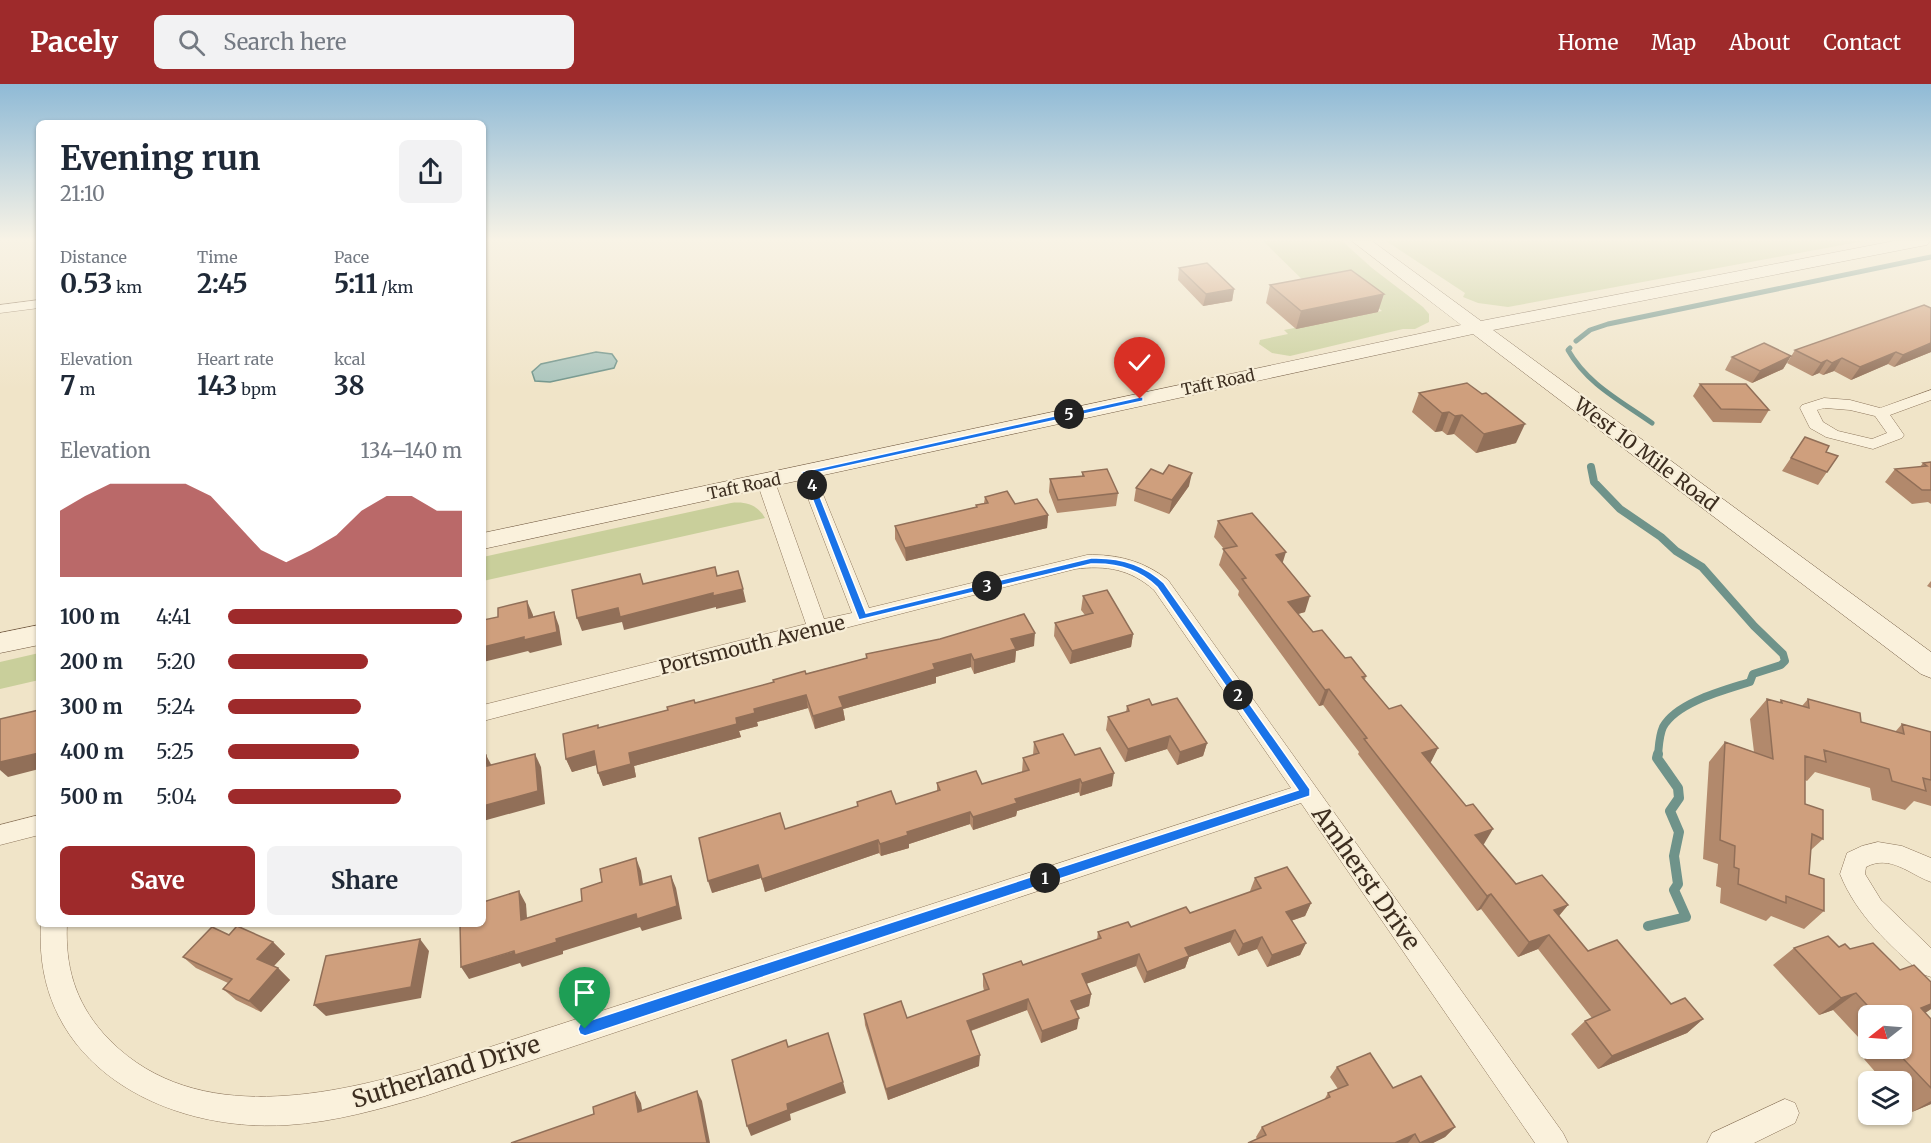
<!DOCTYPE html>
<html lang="en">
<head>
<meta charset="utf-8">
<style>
  body { margin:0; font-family:Merriweather,serif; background:#f2f2f3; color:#1f2937; height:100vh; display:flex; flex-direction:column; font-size:22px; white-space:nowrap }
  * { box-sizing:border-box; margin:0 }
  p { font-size:20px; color:#747a83 }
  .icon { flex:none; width:33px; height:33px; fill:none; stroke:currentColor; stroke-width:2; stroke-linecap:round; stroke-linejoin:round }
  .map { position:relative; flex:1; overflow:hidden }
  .sheet { position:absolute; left:36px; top:36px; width:450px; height:807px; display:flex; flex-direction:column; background:#fff; border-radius:9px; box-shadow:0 2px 4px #0004 }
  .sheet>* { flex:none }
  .needle { width:39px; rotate:253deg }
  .buttons { position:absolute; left:1858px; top:921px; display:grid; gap:12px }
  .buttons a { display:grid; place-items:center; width:54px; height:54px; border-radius:9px; background:#fff; box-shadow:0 2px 4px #0004; font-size:30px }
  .pin { position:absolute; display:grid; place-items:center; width:51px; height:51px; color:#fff; margin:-62px -26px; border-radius:50% 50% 50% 0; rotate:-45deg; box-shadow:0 0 6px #0007 }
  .pin .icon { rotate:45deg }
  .km { position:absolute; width:30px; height:30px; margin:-15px; border-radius:50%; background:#222; color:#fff; font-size:16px; line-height:30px; text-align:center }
  .round { display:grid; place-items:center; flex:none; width:63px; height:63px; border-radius:9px; background:#f2f2f3 }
  .headline { display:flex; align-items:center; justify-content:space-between; height:102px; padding:0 24px }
  h1 { font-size:33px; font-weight:700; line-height:45px }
  .metrics { display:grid; grid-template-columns:repeat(3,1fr); gap:9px; height:102px; padding:6px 24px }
  .metrics div { display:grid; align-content:center }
  .metrics b { font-size:26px; font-weight:700 }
  .metrics small { font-size:16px; font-weight:400 }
  .metrics p { font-size:16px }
  .chart { height:168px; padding:12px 24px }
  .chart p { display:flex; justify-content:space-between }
  .chart svg { width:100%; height:108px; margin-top:6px; fill:#9e2a2b; opacity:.7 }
  .button { display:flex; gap:12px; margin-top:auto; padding:12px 24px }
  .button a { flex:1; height:69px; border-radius:9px; background:#9e2a2b; color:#fff; font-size:24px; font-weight:700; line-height:69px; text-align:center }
  .button a+a { background:#f2f2f3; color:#1f2937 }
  ul { padding:0 24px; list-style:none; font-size:20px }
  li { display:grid; grid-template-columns:96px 72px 1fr; align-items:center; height:45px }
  li i { height:15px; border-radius:8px; background:#9e2a2b }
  header { display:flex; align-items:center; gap:36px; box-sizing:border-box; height:84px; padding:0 30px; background:#9e2a2b; color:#fff }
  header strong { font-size:28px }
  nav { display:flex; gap:33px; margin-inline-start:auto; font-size:21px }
  .search { width:420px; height:54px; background:#f2f2f3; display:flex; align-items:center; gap:15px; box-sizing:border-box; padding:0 21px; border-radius:9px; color:#747a83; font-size:22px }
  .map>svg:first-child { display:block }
  .green { fill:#c9cf9b }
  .water { fill:#a9c4bc; stroke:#6f938a; stroke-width:1.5 }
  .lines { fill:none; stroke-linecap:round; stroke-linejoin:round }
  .stream-far2 { stroke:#6f938a; stroke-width:5 }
  .stream-far1 { stroke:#6f938a; stroke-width:8 }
  .stream { stroke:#6f938a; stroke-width:10 }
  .street-casing { stroke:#8d765c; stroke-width:1 }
  .secondary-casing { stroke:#6f573f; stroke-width:1 }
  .street { fill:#faf1dc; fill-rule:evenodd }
  .secondary { fill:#faf1dc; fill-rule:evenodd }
  .wall { fill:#b2896c; fill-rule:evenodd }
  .shaded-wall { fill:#916f58 }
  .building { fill:#cf9f7d; stroke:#916f58; stroke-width:1.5 }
  .route { fill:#1a73e8; stroke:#fff; stroke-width:1.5 }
  .labels { text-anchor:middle; stroke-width:4.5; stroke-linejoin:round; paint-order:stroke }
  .far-street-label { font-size:16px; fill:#3d2e20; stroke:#f7eed8 }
  .street-label { font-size:20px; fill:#3d2e20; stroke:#f7eed8 }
  .near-street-label { font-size:24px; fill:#3d2e20; stroke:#f7eed8 }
</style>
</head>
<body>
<header>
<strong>Pacely</strong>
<div class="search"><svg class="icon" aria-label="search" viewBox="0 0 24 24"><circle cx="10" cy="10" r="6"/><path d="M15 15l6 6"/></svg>Search here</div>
<nav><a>Home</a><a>Map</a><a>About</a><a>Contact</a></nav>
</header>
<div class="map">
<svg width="1931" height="1059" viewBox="0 0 1931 1059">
  <rect width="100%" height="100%" fill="#f0e4c8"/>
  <g class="green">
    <path d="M1263,157H1342L1372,184L1423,223L1429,230V238L1415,245H1403L1290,272L1272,269L1259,260L1260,256L1288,250L1284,246L1382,227L1366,214L1316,209Z"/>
    <path d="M1386,157H1864L1508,223L1478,219L1463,213L1465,209Z"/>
    <path d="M731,419C745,417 758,421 765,434L483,497V473Z"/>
    <path d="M39,569V596L0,605V578Z"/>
  </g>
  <path class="water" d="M596,268L612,270L617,277L614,284L550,298L535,297L532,288L541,280Z"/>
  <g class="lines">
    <g class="stream-far2">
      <path d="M1576,257L1590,246L1608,240L1931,173"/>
      <path d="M1570,264L1568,266C1587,300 1621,317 1652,339"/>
    </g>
    <path class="stream-far1" d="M1591,383L1594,398L1620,425L1661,453L1676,467L1702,483L1754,542L1783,570L1785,577L1781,581L1753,590L1750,598C1725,606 1677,618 1663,643C1659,652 1659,662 1658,671"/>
    <path class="stream" d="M1648,842L1686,833L1674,806L1678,800L1674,772L1679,748L1670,727L1679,714L1678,704L1657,674L1658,670"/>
    <g class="street-casing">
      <g id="street">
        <path d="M39,216V224L0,229V221Z"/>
        <path d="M1931,306V316L1890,331L1904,351L1902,354L1873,365L1826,353L1810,344L1800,324L1802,321L1824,314L1850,316L1880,324ZM1825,324L1850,326L1875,332L1887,349L1872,355L1838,347L1823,338L1817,326Z"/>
        <path d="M806,383L812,384L814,388L869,524L1087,471C1117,470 1144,477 1168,496L1563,1049L1568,1059H1535L1301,719L425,1012C380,1025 335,1038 288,1041C164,1049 32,980 41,840H67C65,882 75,917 103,949C186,1042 320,1014 425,984L1291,704L1154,506C1130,485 1106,481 1075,485L483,637V621L806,540L757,398L760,394H772L775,398L824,535L852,529L798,388L800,384Z"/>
        <path d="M39,731V751L0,761V741Z"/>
        <path d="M1878,758L1902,762L1931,774V798C1909,790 1890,770 1866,783L1865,790L1881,816L1931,864V893L1922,890C1889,860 1857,832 1840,790L1847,769L1862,762Z"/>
        <path d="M1785,1015L1795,1019L1799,1029L1795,1039L1754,1059H1707L1712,1049Z"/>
      </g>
    </g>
    <g class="secondary-casing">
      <g id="secondary">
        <path d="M1352,157H1372L1481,237L1894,157H1930L1927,161L1921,162L1493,246L1931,568V594L1921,590L1473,250L483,465V449L1461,241Z"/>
        <path d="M39,541V561L0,569V549Z"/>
      </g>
    </g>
    <use href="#street" class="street"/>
    <use href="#secondary" class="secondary"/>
  </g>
  <g class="wall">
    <path d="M1179,184L1234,205L1232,217L1203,222L1178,196Z"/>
    <path d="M1270,201L1378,228L1296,245L1266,219Z"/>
    <path d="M1795,266L1931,268L1894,283L1888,280L1851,296L1834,287L1823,291L1819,289L1812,292L1787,279Z"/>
    <path d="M1791,272L1783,285L1752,299L1725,286L1732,273Z"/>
    <path d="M1700,300L1769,326L1761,339L1713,338L1693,312Z"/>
    <path d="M1419,309L1516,359L1476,369L1454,350L1447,351L1442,347L1435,348L1412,328Z"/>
    <path d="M1805,353L1826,368L1838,372L1818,401L1782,387Z"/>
    <path d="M1931,378V420L1928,418L1912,420L1885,398L1895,385L1920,383L1923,379Z"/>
    <path d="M1082,388L1118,409L1116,422L1057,429L1049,408L1050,395L1082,392Z"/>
    <path d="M1189,402L1169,430L1134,417L1136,404Z"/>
    <path d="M985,413L1015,420L1048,431L1047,444L906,477L895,455V442L976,423V421L984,419Z"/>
    <path d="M1218,437L1283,479L1305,528L1298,530L1313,548L1366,592L1365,596L1389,625L1438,664L1430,679L1484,760L1483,761L1516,800L1568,821L1559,832L1588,867L1671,920L1703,935L1687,949L1598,985L1571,950L1585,937L1592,934L1538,865L1518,873L1481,825L1477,827L1358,670L1359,668L1323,621L1319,622L1238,511L1239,507L1219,481L1224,465L1214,453Z"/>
    <path d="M1931,497V504L1927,502Z"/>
    <path d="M1083,512L1133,550L1131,563L1070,580L1054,552L1055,539L1085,531L1081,526Z"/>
    <path d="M1034,562L1016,567L1015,578L974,590L971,583L936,593V599L843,625L845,636L815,645L808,624L757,638L758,642L739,647L741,653L634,682L636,693L603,702L596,681L572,688L566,675L599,644L866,574V570Z"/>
    <path d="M1767,615L1779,619L1781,616L1802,622L1808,615L1861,638L1895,648L1902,640L1931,648V722L1914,717L1905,726L1872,716L1870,704L1815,688L1807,697L1805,696V720L1823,755L1811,766L1809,790L1824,827L1804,845L1771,832L1766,837L1720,819L1721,804L1716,802L1718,780L1703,775L1709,678L1725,658L1754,668L1750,635Z"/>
    <path d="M1152,621L1207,659L1203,672L1177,681L1167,665L1125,678L1106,646L1108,633L1126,628L1127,622Z"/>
    <path d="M1034,658L1075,671L1112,702L1080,712L1079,708L1017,727L1016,732L973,746L970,740L909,760V764L881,772L879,769L765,808L761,794L712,809L785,745L858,723L857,718L896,720L937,707V699L982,700L1022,688L1023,674L1033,671Z"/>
    <path d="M1255,794L1311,819L1305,832L1291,837L1306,859L1300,871L1267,883L1257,865L1238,872L1230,858L1189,873L1185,884L1144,899L1136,882L1086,900L1091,910L1089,922L1075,927L1077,945L1041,959L1027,926L971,947L979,982L888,1016L865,941L864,930L907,934L984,907L983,902V890L1023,881L1097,856L1098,848L1131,843L1190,829L1251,808L1250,807Z"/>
    <path d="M229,851L273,858L285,870L274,882L278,884L290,896L261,928L236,916L223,905L228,899L196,884L183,873Z"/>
    <path d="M1839,863L1850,865L1931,898V925L1925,929L1931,935V1020L1912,1028L1902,1017V998H1884L1864,975L1873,969L1833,926L1819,931L1773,881L1794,864ZM1869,932H1902V964H1869Z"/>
    <path d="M1337,983L1393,1004L1455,1043L1445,1053L1433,1059H1248L1257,1055L1256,1053L1262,1043L1324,1016L1328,1009L1338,1005L1330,993Z"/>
  </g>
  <g class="shaded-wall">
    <path d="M1234,205L1232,217L1203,222L1206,210Z"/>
    <path d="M1384,210L1378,228L1296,245L1301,227Z"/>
    <path d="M1931,259V268L1894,283L1903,271Z"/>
    <path d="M1896,268L1888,280L1851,296L1860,283Z"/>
    <path d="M1791,272L1783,285L1752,299L1760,287Z"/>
    <path d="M1842,274L1834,287L1823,291L1832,279Z"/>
    <path d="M1827,276L1819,289L1812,292L1821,279Z"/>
    <path d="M1449,328L1442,347L1435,348L1442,329Z"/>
    <path d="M1462,331L1454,350L1447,351L1455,332Z"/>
    <path d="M1525,340L1516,359L1476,369L1484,350Z"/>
    <path d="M1192,389L1189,402L1169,430L1172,416Z"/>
    <path d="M1048,431L1047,444L906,477L905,464Z"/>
    <path d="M1286,468L1281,484L1276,471Z"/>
    <path d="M743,505L746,518L716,525V523L624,546L622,538L582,547L577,534L618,524Z"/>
    <path d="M1310,512L1305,528L1283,534L1288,518Z"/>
    <path d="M527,517L533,531L534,548L529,534Z"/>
    <path d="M554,528L559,542L562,561L530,569L528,567L483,578V563Z"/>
    <path d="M1035,549L1034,562L1016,567L1015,578L974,590V576L1011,555Z"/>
    <path d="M1133,550L1131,563L1070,580L1072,567Z"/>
    <path d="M971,570V583L936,593V599L843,625L845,636L815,645L813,632L839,613L933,580Z"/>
    <path d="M1329,605L1323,621L1319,622L1325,606Z"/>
    <path d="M806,611L808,624L757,638L758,642L739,647L741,653L634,682L636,693L603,702L598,689L629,669L736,634L754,625Z"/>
    <path d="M1170,652L1167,665L1125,678L1128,665Z"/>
    <path d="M1207,659L1203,672L1177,681L1180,668Z"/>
    <path d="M1438,664L1430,680L1422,669Z"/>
    <path d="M594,667L600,680L572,688L566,675Z"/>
    <path d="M39,669V685L8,693L0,686V670Z"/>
    <path d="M535,670L541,683L545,720L483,737V722Z"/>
    <path d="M486,671L493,684L487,682Z"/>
    <path d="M1114,689L1112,702L1080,712L1082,699Z"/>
    <path d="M1080,695L1079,708L1017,727L1016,732L973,746V733L1015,715Z"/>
    <path d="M970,728V740L909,760V764L881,772L880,760L907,748Z"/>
    <path d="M1493,745L1484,760L1465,767L1475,751Z"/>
    <path d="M878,756L879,769L765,808L762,795Z"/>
    <path d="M636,774L641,787L645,813L640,801Z"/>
    <path d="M758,781L761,794L712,809L708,797Z"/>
    <path d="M671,792L676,804L682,835L642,847L640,843L563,867V870L522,883L520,879L469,895L461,883L556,855Z"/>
    <path d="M519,807L526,820L528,848L521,836Z"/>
    <path d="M1491,810L1481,825L1477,827L1487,812Z"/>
    <path d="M1311,819L1305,832L1281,840L1286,828Z"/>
    <path d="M1568,821L1556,835L1554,826Z"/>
    <path d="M1235,846L1230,858L1189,873L1185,884L1144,899L1147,888L1185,864Z"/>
    <path d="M1549,851L1538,865L1518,873L1529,858Z"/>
    <path d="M1262,853L1257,865L1238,872L1243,860Z"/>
    <path d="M420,855L429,867L421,914L326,932L314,921Z"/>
    <path d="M273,858L285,870L269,887L257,875Z"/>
    <path d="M1306,859L1300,871L1267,883L1272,871Z"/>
    <path d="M1139,870L1136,882L1080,902L1082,890Z"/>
    <path d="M278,884L290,896L261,928L249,917Z"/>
    <path d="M1856,909L1833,926L1819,931L1841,914Z"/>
    <path d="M1091,910L1089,922L1069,929L1071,917Z"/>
    <path d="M1028,915L1027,926L967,948V937Z"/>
    <path d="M1931,920V925L1922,931L1921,924Z"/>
    <path d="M1079,934L1077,945L1041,959L1042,947Z"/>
    <path d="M1703,935L1687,949L1598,985L1612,972Z"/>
    <path d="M980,971L979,982L888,1016L886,1005Z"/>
    <path d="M843,998L846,1009L790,1030L791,1036L751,1052L747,1042L787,1020Z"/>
    <path d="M697,1007L702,1017L710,1059H707Z"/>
    <path d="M635,1008L641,1019L644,1038L638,1028Z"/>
    <path d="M1931,1017V1020L1912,1028Z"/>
    <path d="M1455,1043L1445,1053L1433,1059H1420Z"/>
    <path d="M1415,1050L1408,1059H1395Z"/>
  </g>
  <g class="building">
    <path d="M1207,179L1234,205L1206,210L1179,184Z"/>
    <path d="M1351,186L1384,210L1301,227L1270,201Z"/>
    <path d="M1924,221L1931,224V259L1903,271L1896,268L1860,283L1842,274L1832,279L1827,276L1821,279L1795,266Z"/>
    <path d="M1764,259L1791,272L1760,287L1732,273Z"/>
    <path d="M1467,299L1482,310L1486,309L1525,340L1484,350L1462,331L1455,332L1449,328L1442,329L1419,309Z"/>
    <path d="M1700,300H1746L1769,326L1721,325Z"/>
    <path d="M1805,353L1829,362L1826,368L1838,372L1827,388L1791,374Z"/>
    <path d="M1931,378V406H1922L1895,385L1927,382L1923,379Z"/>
    <path d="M1169,381L1192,389L1172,416L1136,404L1151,385L1163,390Z"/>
    <path d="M1107,385L1118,409L1058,416L1050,395L1084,392L1082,388Z"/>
    <path d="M1007,407L1015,420L1037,415L1048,431L905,464L895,442L977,423L976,421L988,419L985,413Z"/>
    <path d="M1252,429L1286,468L1276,471L1310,512L1288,518L1313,548L1322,546L1345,574L1351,573L1366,592L1362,593L1389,625L1401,621L1438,664L1422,669L1466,722L1473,720L1493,745L1475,751L1516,800L1542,791L1568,821L1554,826L1588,867L1617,856L1671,920L1685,914L1703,935L1612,972L1585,937L1610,926L1549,851L1529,858L1491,810L1487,812L1364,655L1367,654L1329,605L1325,606L1242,495L1246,494L1223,465L1237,462L1218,437Z"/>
    <path d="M715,483L717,492L738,487L743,505L713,512V509L620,533L618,524L577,534L572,506L640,490L643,500Z"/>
    <path d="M1107,506L1133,550L1072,567L1055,539L1093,529L1083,512Z"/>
    <path d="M527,517L529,534L554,528L557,548L524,556V553L483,563V536L498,533V524Z"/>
    <path d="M1024,530L1035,549L1011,555L1016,565L974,576L971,570L933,580L935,585L839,613L843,623L813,632L806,611L754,625L755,629L736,634L737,640L629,669L631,680L598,689L594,667L566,675L563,650L598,641V644L668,626L667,623L694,616L695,619L774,598L773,596L805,587L806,590L867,574L866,570L940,555Z"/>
    <path d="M1177,614L1207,659L1180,668L1170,652L1128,665L1108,633L1129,627L1127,622L1149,615L1152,621Z"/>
    <path d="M1767,615L1782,619L1781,616L1809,624L1808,615L1860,629L1861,638L1904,650L1902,640L1931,648V696L1923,694L1926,707L1892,697L1889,685L1824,666L1826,678L1805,672V720L1823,726V755L1812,750L1809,790L1824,795V827L1786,812V819L1738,800L1739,785L1734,783L1735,762L1720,756L1725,658L1773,675Z"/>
    <path d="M39,626V669L0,678V635Z"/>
    <path d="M1063,650L1075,671L1100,664L1114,689L1082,699L1080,695L1015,715L1017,719L973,733L970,728L907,748L908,751L880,760L878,756L762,795L758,781L708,797L699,754L780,729L785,745L858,722L857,718L891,707L896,720L940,706L937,699L976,687L982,700L1029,686L1023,674L1039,669L1034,658Z"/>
    <path d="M535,670L538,707L483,722V671H486L487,682Z"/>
    <path d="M636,774L640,801L671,792L677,822L637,835L636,830L556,855L557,858L515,871L514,867L461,883L460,840H483V818L519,807L521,836L582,817L581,805L602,798L600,785Z"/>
    <path d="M1287,783L1311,819L1286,828L1306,859L1272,871L1262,853L1243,860L1235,846L1185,864L1189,872L1147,888L1139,870L1082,890L1091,910L1071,917L1079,934L1042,947L1028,915L967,937L980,971L886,1005L864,930L901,917L907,934L989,905L983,890L1021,877L1023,881L1101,854L1098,848L1128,838L1131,843L1186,823L1190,829L1261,804L1255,794Z"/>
    <path d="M237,842L273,858L257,875L278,884L249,917L223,905L232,895L183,873L212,843L229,851Z"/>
    <path d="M1828,852L1839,863L1845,860L1850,865L1873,859L1900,886L1914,881L1931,898V920L1921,924L1931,935V1004L1893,964H1902V932H1877L1856,909L1841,914L1794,864Z"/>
    <path d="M420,855L411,903L314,921L326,872Z"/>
    <path d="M828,949L843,998L787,1020L788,1026L747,1042L732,976L786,956L788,963Z"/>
    <path d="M1370,969L1393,1004L1421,992L1455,1043L1420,1059L1415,1050L1395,1059H1248L1266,1051L1262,1043L1330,1013L1328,1009L1348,1001L1337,983Z"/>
    <path d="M697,1007L707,1059H511L594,1030L593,1023L635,1008L638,1028Z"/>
  </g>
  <linearGradient id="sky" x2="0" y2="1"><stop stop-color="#8fbad6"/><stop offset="0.51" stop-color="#f8f3e6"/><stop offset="1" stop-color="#f8f3e6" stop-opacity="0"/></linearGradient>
  <rect width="1931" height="305" fill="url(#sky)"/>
  <path class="route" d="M1140,313H1143V317L811,390L866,529L1091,474C1118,473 1144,480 1164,499L1310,705V712L585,952L580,950L578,945L580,940L585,938L1298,706L1157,503C1139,485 1116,479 1091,480L859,536L802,388Z"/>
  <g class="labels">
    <g class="far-street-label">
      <text transform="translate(1218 298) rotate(-12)" y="6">Taft Road</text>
      <text transform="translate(744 402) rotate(-12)" y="6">Taft Road</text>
    </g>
    <g class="street-label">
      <text transform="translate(1646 370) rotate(37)" y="7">West 10 Mile Road</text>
      <text transform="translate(752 561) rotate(-14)" y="7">Portsmouth Avenue</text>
    </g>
    <g class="near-street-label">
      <text transform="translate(1366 794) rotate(55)" y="8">Amherst Drive</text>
      <text transform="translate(446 988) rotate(-17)" y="8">Sutherland Drive</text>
    </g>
  </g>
</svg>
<div class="buttons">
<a><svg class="needle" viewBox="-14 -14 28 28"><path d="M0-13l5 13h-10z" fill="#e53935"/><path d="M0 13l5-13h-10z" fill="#747a83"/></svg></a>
<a><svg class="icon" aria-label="layers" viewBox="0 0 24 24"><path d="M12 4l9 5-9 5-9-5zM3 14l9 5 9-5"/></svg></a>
</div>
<div class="pin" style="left:585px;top:945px;background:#1e9e55"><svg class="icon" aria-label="arrive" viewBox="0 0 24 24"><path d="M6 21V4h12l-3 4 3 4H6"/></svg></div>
<div class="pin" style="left:1140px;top:315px;background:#d93025"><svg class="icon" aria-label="check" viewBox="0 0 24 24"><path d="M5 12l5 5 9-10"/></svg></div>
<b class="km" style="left:1045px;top:794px">1</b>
<b class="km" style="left:1238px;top:611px">2</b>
<b class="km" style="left:987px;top:502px">3</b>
<b class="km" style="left:812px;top:401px">4</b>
<b class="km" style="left:1069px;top:330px">5</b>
<section class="sheet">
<div class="headline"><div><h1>Evening run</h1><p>21:10</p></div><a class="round"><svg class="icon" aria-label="share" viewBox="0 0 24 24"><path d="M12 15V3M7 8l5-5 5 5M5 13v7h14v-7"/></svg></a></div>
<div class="metrics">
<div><p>Distance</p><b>0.53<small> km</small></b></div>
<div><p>Time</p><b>2:45</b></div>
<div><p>Pace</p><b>5:11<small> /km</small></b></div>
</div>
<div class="metrics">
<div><p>Elevation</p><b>7<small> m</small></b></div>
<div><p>Heart rate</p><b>143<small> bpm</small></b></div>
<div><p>kcal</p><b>38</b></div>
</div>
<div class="chart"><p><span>Elevation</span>134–140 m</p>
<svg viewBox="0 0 160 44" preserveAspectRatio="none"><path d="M0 44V17L10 11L20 6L30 6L40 6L50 6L60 11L70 22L80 33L90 38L100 33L110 27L120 17L130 11L140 11L150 17L160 17V44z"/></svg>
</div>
<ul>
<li><b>100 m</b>4:41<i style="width:100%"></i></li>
<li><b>200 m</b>5:20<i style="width:60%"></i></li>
<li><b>300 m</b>5:24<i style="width:57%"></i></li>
<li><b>400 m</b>5:25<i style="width:56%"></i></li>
<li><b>500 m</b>5:04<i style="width:74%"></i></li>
</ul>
<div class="button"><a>Save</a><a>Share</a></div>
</section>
</div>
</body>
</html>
